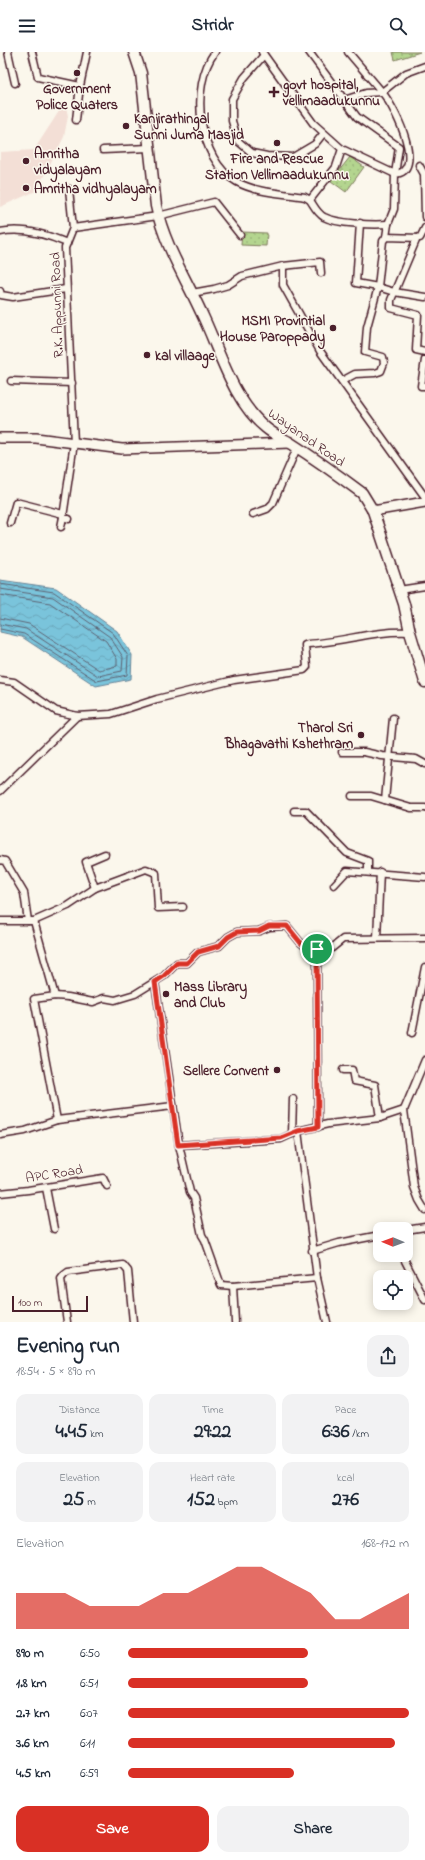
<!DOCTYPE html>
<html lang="en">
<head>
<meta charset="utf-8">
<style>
  body { margin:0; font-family:"Indie Flower",sans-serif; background:#f2f2f3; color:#1f2937; height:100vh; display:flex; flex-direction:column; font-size:15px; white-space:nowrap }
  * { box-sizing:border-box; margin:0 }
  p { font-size:13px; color:#747a83 }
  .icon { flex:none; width:22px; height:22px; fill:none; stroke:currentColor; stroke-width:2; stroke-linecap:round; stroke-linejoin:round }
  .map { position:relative; height:1270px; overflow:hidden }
  .sheet { display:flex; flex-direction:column; background:#fff; flex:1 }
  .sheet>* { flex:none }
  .needle { width:26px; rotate:271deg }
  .buttons { position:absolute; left:373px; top:1170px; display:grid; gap:8px }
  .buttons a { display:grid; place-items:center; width:40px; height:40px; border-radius:8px; background:#fff; box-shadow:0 2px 10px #0003; font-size:20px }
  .scale { position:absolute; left:12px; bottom:10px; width:76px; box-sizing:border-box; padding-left:4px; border:2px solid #4a1f2b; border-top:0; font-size:11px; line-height:14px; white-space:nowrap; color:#4a1f2b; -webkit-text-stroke:3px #fbf7ec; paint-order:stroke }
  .pin { position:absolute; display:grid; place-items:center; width:34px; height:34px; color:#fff; margin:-17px; border:2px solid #fff; border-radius:50%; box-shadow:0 1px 4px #0007 }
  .round { display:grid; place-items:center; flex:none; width:42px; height:42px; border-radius:12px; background:#f2f2f3 }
  .headline { display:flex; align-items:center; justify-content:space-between; height:68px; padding:0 16px }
  h1 { font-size:22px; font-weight:700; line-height:30px }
  .metrics { display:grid; grid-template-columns:repeat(3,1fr); gap:6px; height:68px; padding:4px 16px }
  .metrics div { display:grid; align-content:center; border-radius:10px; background:#f2f2f3; text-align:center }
  .metrics b { font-size:20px; font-weight:700 }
  .metrics small { font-size:11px; font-weight:400 }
  .metrics p { font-size:11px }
  .chart { height:112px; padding:8px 16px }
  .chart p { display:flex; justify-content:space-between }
  .chart svg { width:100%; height:72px; margin-top:4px; fill:#d93025; opacity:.7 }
  .button { display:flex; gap:8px; margin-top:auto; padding:8px 16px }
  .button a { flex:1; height:46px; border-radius:12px; background:#d93025; color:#fff; font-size:16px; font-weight:700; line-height:46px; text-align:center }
  .button a+a { background:#f2f2f3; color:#1f2937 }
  ul { padding:0 16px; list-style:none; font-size:13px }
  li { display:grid; grid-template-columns:64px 48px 1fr; align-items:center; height:30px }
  li i { height:10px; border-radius:5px; background:#d93025 }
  header { display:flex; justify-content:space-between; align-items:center; height:52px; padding:0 16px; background:#fff; font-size:18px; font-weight:700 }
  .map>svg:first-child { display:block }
  .built { fill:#f3dfd6 }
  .park { fill:url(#park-dots); stroke:#7f7a5d }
  .water { fill:url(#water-waves); stroke:#678295 }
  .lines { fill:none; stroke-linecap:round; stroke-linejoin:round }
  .shore { stroke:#5d6171; stroke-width:1 }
  .minor-casing { stroke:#4a1f2b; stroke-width:9 }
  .secondary-casing { stroke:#4a1f2b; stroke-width:12 }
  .trunk-casing { stroke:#4a1f2b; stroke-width:13 }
  .minor { stroke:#fbf7ec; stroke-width:6 }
  .secondary { stroke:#fbf7ec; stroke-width:9 }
  .trunk { stroke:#fbf7ec; stroke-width:10 }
  .route-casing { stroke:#fff; stroke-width:8 }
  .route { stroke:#d93025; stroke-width:5 }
  .poi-dot { fill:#4a1f2b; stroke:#fbf7ec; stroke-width:1.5 }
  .labels { text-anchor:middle; stroke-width:3; stroke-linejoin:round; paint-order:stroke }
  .poi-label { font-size:14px; font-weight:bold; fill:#4a1f2b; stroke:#fbf7ec; text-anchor:start }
  .street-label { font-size:14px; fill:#4a1f2b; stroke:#fbf7ec }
</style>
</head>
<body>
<header><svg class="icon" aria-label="menu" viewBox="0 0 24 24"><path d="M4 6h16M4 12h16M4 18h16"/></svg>Stridr<svg class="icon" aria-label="search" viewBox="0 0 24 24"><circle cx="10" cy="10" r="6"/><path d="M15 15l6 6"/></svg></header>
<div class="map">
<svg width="425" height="1270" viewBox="0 0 425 1270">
  <defs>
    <pattern id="park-dots" width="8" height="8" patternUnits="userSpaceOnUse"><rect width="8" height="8" fill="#b4d58f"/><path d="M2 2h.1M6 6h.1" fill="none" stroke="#9cb67c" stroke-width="1.8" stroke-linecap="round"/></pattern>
    <pattern id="water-waves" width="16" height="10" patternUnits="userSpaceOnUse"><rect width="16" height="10" fill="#7ac4db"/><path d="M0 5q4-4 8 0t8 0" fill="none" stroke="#6ba8bc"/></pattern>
  </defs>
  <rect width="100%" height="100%" fill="#fbf7ec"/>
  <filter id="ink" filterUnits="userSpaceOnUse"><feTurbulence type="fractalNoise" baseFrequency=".025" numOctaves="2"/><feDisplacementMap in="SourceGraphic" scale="8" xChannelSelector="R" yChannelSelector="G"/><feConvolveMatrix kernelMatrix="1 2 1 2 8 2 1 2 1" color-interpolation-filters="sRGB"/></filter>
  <g filter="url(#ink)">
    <path class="built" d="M65,50L68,64L64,85L36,139L0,155V100L34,98Z"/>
    <g class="park">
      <path d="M393,0H420L395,8Z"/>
      <path d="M350,105L364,115L346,140L331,129Z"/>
      <path d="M242,180L267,181L266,194L241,193Z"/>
    </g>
    <path class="water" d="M0,528L56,536L117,579L132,603L131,627L96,634L22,585L0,580Z"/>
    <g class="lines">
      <g class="shore">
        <path d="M0,532L54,540L113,581L128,604L127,623L97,629L24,582L0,577"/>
        <path d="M0,537L53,545L110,585L123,605L122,619L98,624L26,577L0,572"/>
        <path d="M0,543L50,551L106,589L117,607V614L99,618L29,572L0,566"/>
      </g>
      <g class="minor-casing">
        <g id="minor">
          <path d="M8,0L15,31"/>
          <path d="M32,0L38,25L80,34L76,68"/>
          <path d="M215,0C189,34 198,108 237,130C257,141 282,141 305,145L310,148"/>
          <path d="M262,0L313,71L342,97L336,115L310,148C314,154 317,161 324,165C337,172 373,173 388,172"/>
          <path d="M309,0L357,65L399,95L395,122L342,97"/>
          <path d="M348,0L382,40"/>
          <path d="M264,3L244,26L232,47V69L238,89L252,101L267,104L293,105L315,92L323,82"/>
          <path d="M80,34L87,0"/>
          <path d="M344,48L366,41L382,40"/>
          <path d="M103,98L149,96"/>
          <path d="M419,113L424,122L425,165"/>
          <path d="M69,137L73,176"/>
          <path d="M360,171L356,231L378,235L383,189L386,185L420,186L425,176"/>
          <path d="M0,180C23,175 46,182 67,191"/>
          <path d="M386,185L388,172L394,157L395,122C425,120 398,60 382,40L406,21L425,14"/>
          <path d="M417,186L391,248V256L418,263L416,298L425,300"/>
          <path d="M283,214V233L320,299L425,445"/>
          <path d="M0,239L1,243L13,245L66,237"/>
          <path d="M192,241L214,237L228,233L242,224L283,214L320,210L321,221"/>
          <path d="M425,308L421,334H425"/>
          <path d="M11,329L72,331"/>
          <path d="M342,329L355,322L375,321L381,319L384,311L383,305L365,300L367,275L378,235L394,240L425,245"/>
          <path d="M253,462L267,457L273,451L297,396"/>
          <path d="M69,467L63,465L74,391L65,196L73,176L158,164L214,150L240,183"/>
          <path d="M10,471L16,450L63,462"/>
          <path d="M61,475L63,465"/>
          <path d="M399,538L425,534"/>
          <path d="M0,628L14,630L56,659L77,664L111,662L157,647L234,628L304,618L307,615L305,593L308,592C342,590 375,578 410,580"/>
          <path d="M342,700H364L382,704L416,707L425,712"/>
          <path d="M0,739L77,664"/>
          <path d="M352,744H371L411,756H425"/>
          <path d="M385,748L393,666"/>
          <path d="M294,759H306L347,801L368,809V819"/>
          <path d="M105,802L86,810L95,836L146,817L156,821L158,856L183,855"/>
          <path d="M0,808L5,809L24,841L28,869"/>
          <path d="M334,833L347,819L425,825"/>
          <path d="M0,869H34L68,854L95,836"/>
          <path d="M34,869L55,944"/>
          <path d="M377,886L380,820"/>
          <path d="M317,897L318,1075"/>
          <path d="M155,930L179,1093L281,1087L298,1079L328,1072L380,1066L404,1058"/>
          <path d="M412,981L425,915"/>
          <path d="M425,1008L404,1058L414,1135L419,1148L425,1158"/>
          <path d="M343,1018H352L354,1029L375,1033L380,1066"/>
          <path d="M57,1068L34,947L55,944L68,945L93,950L104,946L115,948L135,942L164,924L177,911H187L198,900L219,894L228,885L237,880L259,879L269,875L287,874L300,890L310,898L332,896L343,887L425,886"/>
          <path d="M298,1079L317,1226L327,1270"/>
          <path d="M292,1082L293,1047"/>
          <path d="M0,1083L25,1079L57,1068L173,1054"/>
          <path d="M179,1093L190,1140L194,1146L202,1183L205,1188L221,1233L233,1234L317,1226"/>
          <path d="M46,1136L54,1177"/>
          <path d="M0,1141L28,1138L103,1126L107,1134"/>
          <path d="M406,1178L425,1175"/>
          <path d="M312,1199L339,1191L380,1183"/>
          <path d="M402,1203L425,1248"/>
          <path d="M233,1234L235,1270"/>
          <path d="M67,1270L61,1227L64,1223L68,1220L123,1213L128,1219L133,1270"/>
        </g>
      </g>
      <g class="secondary-casing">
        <g id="secondary">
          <path d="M0,386H36L122,397L290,391"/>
          <path d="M373,459L425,450"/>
        </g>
      </g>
      <g class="trunk-casing">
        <path id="trunk" d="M134,0L141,21L156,154C164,192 185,225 201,260C220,299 232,348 266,376C273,382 282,386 289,390C314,406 338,423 362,441L373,459L404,552L410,580L425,630"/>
      </g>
      <use href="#minor" class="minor"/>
      <use href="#secondary" class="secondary"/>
      <use href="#trunk" class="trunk"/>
    </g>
  </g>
  <g class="lines" filter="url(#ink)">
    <g class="route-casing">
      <path id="route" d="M269,874H287L300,890L310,898L317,897L318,1075L298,1079L281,1086L178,1093L155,930L164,924L177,911H187L198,900L219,894L228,885L237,880L259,879Z"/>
    </g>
    <use href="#route" class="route"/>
  </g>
  <g class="poi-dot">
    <circle cx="77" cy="21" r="4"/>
    <path d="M272 34h4v4h4v4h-4v4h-4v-4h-4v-4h4z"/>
    <circle cx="126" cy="74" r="4"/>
    <circle cx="277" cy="91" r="4"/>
    <circle cx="26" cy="109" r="4"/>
    <circle cx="26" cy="136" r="4"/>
    <circle cx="333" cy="276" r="4"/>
    <circle cx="147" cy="303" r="4"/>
    <circle cx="361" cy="683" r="4"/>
    <circle cx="166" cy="942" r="4"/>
    <circle cx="277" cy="1018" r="4"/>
  </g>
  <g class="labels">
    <g class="poi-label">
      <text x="283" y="37">govt hospital,<tspan x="283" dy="16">vellimaadukunnu</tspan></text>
      <text x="77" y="41" text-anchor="middle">Government<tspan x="77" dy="16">Police Quaters</tspan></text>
      <text x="134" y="71">Kanjirathingal<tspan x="134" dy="16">Sunni Juma Masjid</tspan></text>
      <text x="34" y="106">Amritha<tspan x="34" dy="16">vidyalayam</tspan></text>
      <text x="277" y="111" text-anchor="middle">Fire and Rescue<tspan x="277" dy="16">Station Vellimaadukunnu</tspan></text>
      <text x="34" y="141">Amritha vidhyalayam</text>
      <text x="325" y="273" text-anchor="end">MSMI Provintial<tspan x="325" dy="16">House Paroppady</tspan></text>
      <text x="155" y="308">kal villaage</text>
      <text x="353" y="680" text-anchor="end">Tharol Sri<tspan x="353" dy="16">Bhagavathi Kshethram</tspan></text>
      <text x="174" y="939">Mass Library<tspan x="174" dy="16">and Club</tspan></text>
      <text x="269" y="1023" text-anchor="end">Sellere Convent</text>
    </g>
    <g class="street-label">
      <text transform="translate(56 253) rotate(-92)" y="5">R.K. Appunni Road</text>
      <text transform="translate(307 385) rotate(35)" y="5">Wayanad Road</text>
      <text transform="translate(54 1121) rotate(-9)" y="5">APC Road</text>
    </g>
  </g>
</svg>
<div class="buttons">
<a><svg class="needle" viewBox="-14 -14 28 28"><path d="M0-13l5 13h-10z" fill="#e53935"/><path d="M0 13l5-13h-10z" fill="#747a83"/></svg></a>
<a><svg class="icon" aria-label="locate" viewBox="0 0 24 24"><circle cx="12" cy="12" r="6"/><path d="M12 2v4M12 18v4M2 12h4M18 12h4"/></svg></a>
</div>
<div class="scale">100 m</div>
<div class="pin" style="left:317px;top:897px;background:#1e9e55"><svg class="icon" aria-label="arrive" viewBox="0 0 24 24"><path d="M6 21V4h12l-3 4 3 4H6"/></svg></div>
</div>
<section class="sheet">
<div class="headline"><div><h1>Evening run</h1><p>18:54 · 5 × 890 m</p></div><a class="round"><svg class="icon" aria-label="share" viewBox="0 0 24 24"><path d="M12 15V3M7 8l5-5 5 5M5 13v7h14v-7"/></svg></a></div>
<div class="metrics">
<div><p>Distance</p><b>4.45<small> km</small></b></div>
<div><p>Time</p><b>29:22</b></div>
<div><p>Pace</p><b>6:36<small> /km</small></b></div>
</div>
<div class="metrics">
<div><p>Elevation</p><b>25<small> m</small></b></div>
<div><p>Heart rate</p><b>152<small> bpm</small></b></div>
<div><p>kcal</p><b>276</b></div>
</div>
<div class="chart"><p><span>Elevation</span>168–172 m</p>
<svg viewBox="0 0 160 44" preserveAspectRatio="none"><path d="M0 44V22L10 22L20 22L30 30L40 30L50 30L60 22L70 22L80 14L90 6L100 6L110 14L120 22L130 38L140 38L150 30L160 22V44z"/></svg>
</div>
<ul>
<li><b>890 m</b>6:50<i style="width:64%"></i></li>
<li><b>1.8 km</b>6:51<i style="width:64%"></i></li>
<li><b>2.7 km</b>6:07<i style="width:100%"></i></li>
<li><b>3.6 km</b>6:11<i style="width:95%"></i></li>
<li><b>4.5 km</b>6:59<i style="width:59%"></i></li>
</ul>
<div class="button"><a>Save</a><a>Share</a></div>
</section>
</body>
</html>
